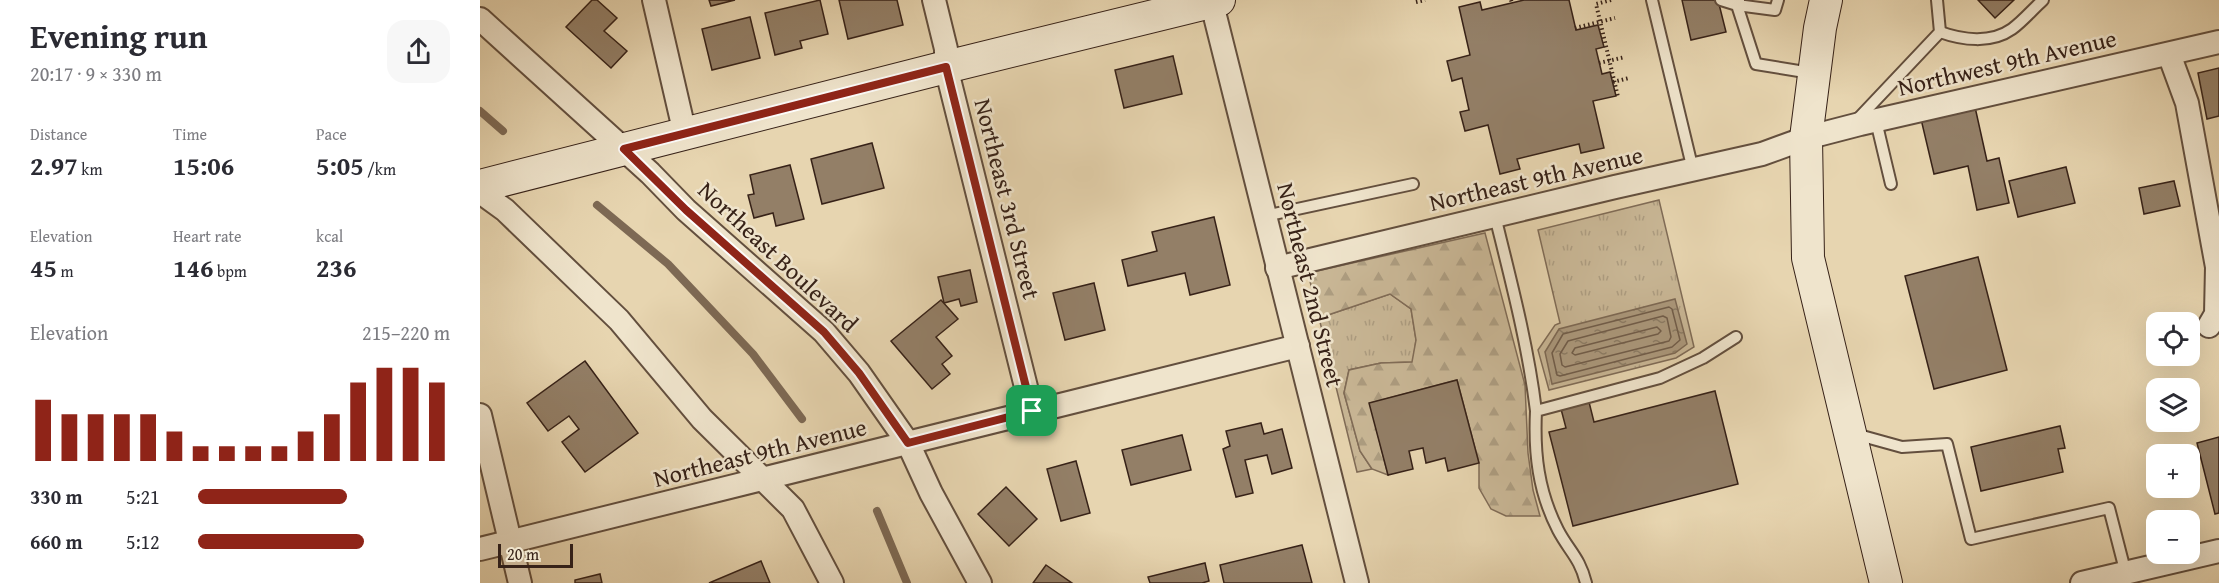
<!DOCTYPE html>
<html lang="en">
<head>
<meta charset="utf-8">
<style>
  body { margin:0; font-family:"Gentium Book Plus",serif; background:#f7f7f7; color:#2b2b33; height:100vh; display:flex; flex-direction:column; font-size:22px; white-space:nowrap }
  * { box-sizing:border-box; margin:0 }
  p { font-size:20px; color:#7c7c81 }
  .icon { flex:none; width:33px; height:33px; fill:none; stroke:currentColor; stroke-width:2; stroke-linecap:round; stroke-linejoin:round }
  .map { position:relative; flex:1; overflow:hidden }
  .side { display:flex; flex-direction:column; background:#fff; width:480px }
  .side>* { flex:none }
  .tools { position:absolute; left:1666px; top:312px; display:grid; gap:12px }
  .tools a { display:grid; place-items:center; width:54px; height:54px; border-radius:12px; background:#fff; box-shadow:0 6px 24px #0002; font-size:30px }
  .scale { position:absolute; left:18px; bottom:15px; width:75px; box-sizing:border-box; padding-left:6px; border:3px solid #372218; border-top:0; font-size:16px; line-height:21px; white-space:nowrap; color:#372218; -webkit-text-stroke:4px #efe4cc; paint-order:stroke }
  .pin { position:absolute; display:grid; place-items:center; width:51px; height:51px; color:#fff; margin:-26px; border-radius:12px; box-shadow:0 3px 9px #0006 }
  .round { display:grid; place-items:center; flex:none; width:63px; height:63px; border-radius:18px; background:#f7f7f7 }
  .overview { display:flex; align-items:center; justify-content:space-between; height:102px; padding:0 30px }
  h1 { font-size:33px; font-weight:800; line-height:45px }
  .stats { display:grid; grid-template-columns:repeat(3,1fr); gap:9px; height:102px; padding:6px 30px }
  .stats div { display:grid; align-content:center }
  .stats b { font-size:26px; font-weight:800 }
  .stats small { font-size:16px; font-weight:400 }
  .stats p { font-size:16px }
  .chart { height:168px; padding:12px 30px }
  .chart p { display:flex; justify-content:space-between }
  .chart svg { width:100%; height:108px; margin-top:6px; stroke:#8f2418; stroke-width:6 }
  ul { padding:0 30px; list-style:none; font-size:20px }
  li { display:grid; grid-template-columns:96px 72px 1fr; align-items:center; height:45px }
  li i { height:15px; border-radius:8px; background:#8f2418 }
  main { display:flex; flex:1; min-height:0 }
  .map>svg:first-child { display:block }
  .grass { fill:url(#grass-tufts); stroke:#806c57; stroke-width:1.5 }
  .forest { fill:url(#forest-firs); stroke:#806c57; stroke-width:1.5 }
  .water { fill:url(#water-ripples); stroke:#7d6954; stroke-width:1.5 }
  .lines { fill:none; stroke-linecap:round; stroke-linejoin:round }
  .shore { stroke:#715d4a; stroke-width:1.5 }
  .stream { stroke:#7d6954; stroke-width:8 }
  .building { fill:#937f67; stroke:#372218; stroke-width:1.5 }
  .lane-casing { stroke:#634f3e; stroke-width:14 }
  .street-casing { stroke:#634f3e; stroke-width:26 }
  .secondary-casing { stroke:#372218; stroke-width:34 }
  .path { stroke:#372218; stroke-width:4; stroke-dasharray:1.5 3; stroke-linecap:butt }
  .lane { stroke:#efe4cc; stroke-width:10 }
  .street { stroke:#efe4cc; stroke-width:22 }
  .secondary { stroke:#efe4cc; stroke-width:32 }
  .route-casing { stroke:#fff; stroke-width:12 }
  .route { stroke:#8f2418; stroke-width:8 }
  .labels { text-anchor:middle; stroke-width:5; stroke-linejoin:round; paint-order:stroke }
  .street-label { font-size:24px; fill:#372218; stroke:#efe4cc }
</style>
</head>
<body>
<main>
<section class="side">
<div class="overview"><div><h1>Evening run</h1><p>20:17 · 9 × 330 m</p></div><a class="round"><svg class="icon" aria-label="share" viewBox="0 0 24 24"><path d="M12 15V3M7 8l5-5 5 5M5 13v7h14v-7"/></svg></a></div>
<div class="stats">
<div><p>Distance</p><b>2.97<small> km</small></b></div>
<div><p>Time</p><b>15:06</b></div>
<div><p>Pace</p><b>5:05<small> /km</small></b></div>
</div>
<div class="stats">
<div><p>Elevation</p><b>45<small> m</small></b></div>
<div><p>Heart rate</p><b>146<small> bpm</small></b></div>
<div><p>kcal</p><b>236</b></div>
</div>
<div class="chart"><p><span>Elevation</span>215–220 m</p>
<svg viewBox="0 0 160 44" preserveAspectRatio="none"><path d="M5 44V19M15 44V25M25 44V25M35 44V25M45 44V25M55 44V32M65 44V38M75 44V38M85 44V38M95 44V38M105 44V32M115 44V25M125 44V12M135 44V6M145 44V6M155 44V12"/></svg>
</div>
<ul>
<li><b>330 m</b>5:21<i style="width:59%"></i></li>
<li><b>660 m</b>5:12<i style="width:66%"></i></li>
</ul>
</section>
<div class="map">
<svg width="1739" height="583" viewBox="0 0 1739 583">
  <defs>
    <pattern id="grass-tufts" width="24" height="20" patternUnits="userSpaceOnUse" patternTransform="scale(1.5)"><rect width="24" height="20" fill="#c9b796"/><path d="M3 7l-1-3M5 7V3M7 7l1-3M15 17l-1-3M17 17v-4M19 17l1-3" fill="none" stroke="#ad9d81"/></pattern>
    <pattern id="forest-firs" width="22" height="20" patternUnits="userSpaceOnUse" patternTransform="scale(1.5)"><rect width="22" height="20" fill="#c9b796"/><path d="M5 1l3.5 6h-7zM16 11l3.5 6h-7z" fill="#ad9d81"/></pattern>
    <pattern id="water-ripples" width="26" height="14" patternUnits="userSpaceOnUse" patternTransform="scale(1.5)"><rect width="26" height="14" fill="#ab987c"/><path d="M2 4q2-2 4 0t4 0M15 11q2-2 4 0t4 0" fill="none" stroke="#8c7c65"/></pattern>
  </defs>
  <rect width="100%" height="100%" fill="#e7d5b0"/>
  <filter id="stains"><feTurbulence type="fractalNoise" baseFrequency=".00333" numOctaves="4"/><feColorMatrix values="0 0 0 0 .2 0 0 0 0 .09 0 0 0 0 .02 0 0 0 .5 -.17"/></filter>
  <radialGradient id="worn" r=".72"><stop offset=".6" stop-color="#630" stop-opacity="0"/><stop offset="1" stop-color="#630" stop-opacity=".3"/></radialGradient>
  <g class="grass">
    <path d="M1179,200L1214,347L1196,358L1069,390L1058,350L1075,325L1080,323L1058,230Z"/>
    <path d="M910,294L931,309L936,340L933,362L901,363L869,370L864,393L880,451L892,469L877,472L839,318Z"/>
  </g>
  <path class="forest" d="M1005,233L1045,385L1048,453L1053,490L1060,516H1026L1011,509L999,488V463L977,380L890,403L908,475L892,469L880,451L864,393L869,370L901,363L932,362L936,340L931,309L910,294L839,318L828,273Z"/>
  <path class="water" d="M1195,299L1207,344L1195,353L1072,384L1065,352L1079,329Z"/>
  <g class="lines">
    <g class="shore">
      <path d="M1189,307L1192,309L1200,340L1192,347L1080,376L1077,375L1072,353L1083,334Z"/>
      <path d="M1183,316L1187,318L1191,337L1189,341L1085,367L1082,365L1080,354L1088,341Z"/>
      <path d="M1177,327L1181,331L1178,334L1095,355L1092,353L1095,348Z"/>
    </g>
    <g class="stream">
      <path d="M0,111L23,131"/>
      <path d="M117,205L188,264L273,354L322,419"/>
      <path d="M397,511L427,583"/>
    </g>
  </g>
  <g class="building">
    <path d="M112,0H117L137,18L124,31L147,51L131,68L86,27Z"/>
    <path d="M229,0H255L231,6Z"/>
    <path d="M340,0L348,34L320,41L322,48L295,55L285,13Z"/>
    <path d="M359,0H417L423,25L368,39Z"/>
    <path d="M1044,0H1089L1096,30L1118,25L1124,47L1116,49L1122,74L1130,72L1136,96L1113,101L1124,148L1101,153L1099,144L1037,159L1040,169L1020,174L1008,125L985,131L980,112L989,110L982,78L972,81L967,61L990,55L979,7L1000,2L1002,10Z"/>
    <path d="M1202,0H1238L1246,32L1211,40Z"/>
    <path d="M1498,0H1534L1515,18Z"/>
    <path d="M270,17L280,58L232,70L222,29Z"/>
    <path d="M693,56L702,94L644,108L635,70Z"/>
    <path d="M1739,68V116L1727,119L1718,73Z"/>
    <path d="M1495,107L1507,161L1519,158L1529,203L1497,210L1488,166L1454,174L1441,119Z"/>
    <path d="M392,143L404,188L342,204L331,159Z"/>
    <path d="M310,165L324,219L296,226L293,213L274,218L268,195L274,194L270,175Z"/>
    <path d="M1586,167L1595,203L1538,217L1529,181Z"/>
    <path d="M1694,181L1700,206L1664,214L1659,188Z"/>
    <path d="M734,217L750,285L710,295L705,273L648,286L642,260L677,251L672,232Z"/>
    <path d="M1498,257L1527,370L1454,389L1425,276Z"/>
    <path d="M490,270L497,302L481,306L479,299L464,303L458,277Z"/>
    <path d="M614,283L625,330L585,340L573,293Z"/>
    <path d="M461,300L478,319L456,337L472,356L462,364L470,374L452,389L411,341Z"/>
    <path d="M105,361L158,433L105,472L82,442L99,429L89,416L68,431L47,403Z"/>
    <path d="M977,380L999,463L968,471L965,458L946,463L943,448L929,451L933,469L908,475L889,403Z"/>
    <path d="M1235,391L1258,484L1093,526L1069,432L1086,428L1081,409L1109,402L1114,422Z"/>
    <path d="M781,423L784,434L802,429L812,468L792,474L787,455L765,460L773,493L756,497L743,449L750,446L746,431Z"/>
    <path d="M1580,426L1585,448L1578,449L1583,472L1501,491L1491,447Z"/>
    <path d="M702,435L711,470L651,485L642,450Z"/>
    <path d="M1739,437V513L1735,514L1717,443Z"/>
    <path d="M596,461L610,513L581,521L567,469Z"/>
    <path d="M526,487L557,519L529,546L498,514Z"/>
    <path d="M822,545L832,583H744L740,565Z"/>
    <path d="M281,561L290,583H229Z"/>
    <path d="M725,563L729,581L722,583H670L668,577Z"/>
    <path d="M566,565L592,583H553Z"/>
    <path d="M120,574L122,583H95V580Z"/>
  </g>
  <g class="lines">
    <g class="lane-casing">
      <g id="lane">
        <path d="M1172,0L1213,170"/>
        <path d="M1241,0L1257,5L1276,64L1331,73"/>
        <path d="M1259,0L1257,5L1295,10L1298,0"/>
        <path d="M1460,32C1482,40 1511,44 1532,29C1543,21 1553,9 1563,0"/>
        <path d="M1396,121L1411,184"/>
        <path d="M1375,122L1460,32L1457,0"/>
        <path d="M785,216L933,184"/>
        <path d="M1015,216C1031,281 1048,345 1056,411"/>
        <path d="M1375,434L1422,447L1467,444L1491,539L1629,508L1646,574"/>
        <path d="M1106,583C1100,558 1089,551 1078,530C1058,491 1054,453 1056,411L1180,378L1223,358L1256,337"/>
      </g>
    </g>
    <g class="street-casing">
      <g id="street">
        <path d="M174,0L205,134"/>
        <path d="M454,0L466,49V67L552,411"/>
        <path d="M731,0L877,583"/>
        <path d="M0,19L170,173L206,210L344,332L379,373L428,443L451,493L500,583"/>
        <path d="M1689,54L1707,103L1737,267L1736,314L1729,326"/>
        <path d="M0,192L25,210L139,320L222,419L313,509L352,583"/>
        <path d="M797,268L1135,187L1282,154L1326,138L1380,124L1739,42"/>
        <path d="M0,415L40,583"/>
        <path d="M0,549L818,346"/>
        <path d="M1602,583L1739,551"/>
      </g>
    </g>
    <g class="secondary-casing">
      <g id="secondary">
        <path d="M1346,0L1340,28L1326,138L1328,258L1406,583"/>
        <path d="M0,186L466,67L739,0"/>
      </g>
    </g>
    <g class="path">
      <path d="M1031,0L1032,3"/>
      <path d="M1131,0L1116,4L1138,97"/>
      <path d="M936,2L945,0"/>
      <path d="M1095,28L1135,18"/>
      <path d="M1119,63L1145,57"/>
      <path d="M1133,82L1149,78"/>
    </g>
    <use href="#lane" class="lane"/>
    <use href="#street" class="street"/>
    <use href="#secondary" class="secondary"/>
  </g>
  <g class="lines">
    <g class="route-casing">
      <path id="route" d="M466,67L552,411L428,443L379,373L344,332L206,210L144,149Z"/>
    </g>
    <use href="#route" class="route"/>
  </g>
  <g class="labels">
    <g class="street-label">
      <text transform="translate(1527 63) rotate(-13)" y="8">Northwest 9th Avenue</text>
      <text transform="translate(1056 179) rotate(-13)" y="8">Northeast 9th Avenue</text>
      <text transform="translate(527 199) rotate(76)" y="8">Northeast 3rd Street</text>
      <text transform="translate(298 257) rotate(43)" y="8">Northeast Boulevard</text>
      <text transform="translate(830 285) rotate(76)" y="8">Northeast 2nd Street</text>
      <text transform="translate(280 453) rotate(-14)" y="8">Northeast 9th Avenue</text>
    </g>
  </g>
  <rect width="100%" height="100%" filter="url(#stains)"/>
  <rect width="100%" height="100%" fill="url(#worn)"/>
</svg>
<div class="tools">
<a><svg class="icon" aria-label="locate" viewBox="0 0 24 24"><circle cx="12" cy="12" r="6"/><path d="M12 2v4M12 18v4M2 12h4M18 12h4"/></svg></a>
<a><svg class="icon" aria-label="layers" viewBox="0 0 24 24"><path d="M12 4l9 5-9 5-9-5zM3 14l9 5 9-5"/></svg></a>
<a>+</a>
<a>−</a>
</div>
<div class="scale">20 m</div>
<div class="pin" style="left:552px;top:411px;background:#1e9e55"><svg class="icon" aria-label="arrive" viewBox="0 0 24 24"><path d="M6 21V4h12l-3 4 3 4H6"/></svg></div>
</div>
</main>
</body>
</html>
